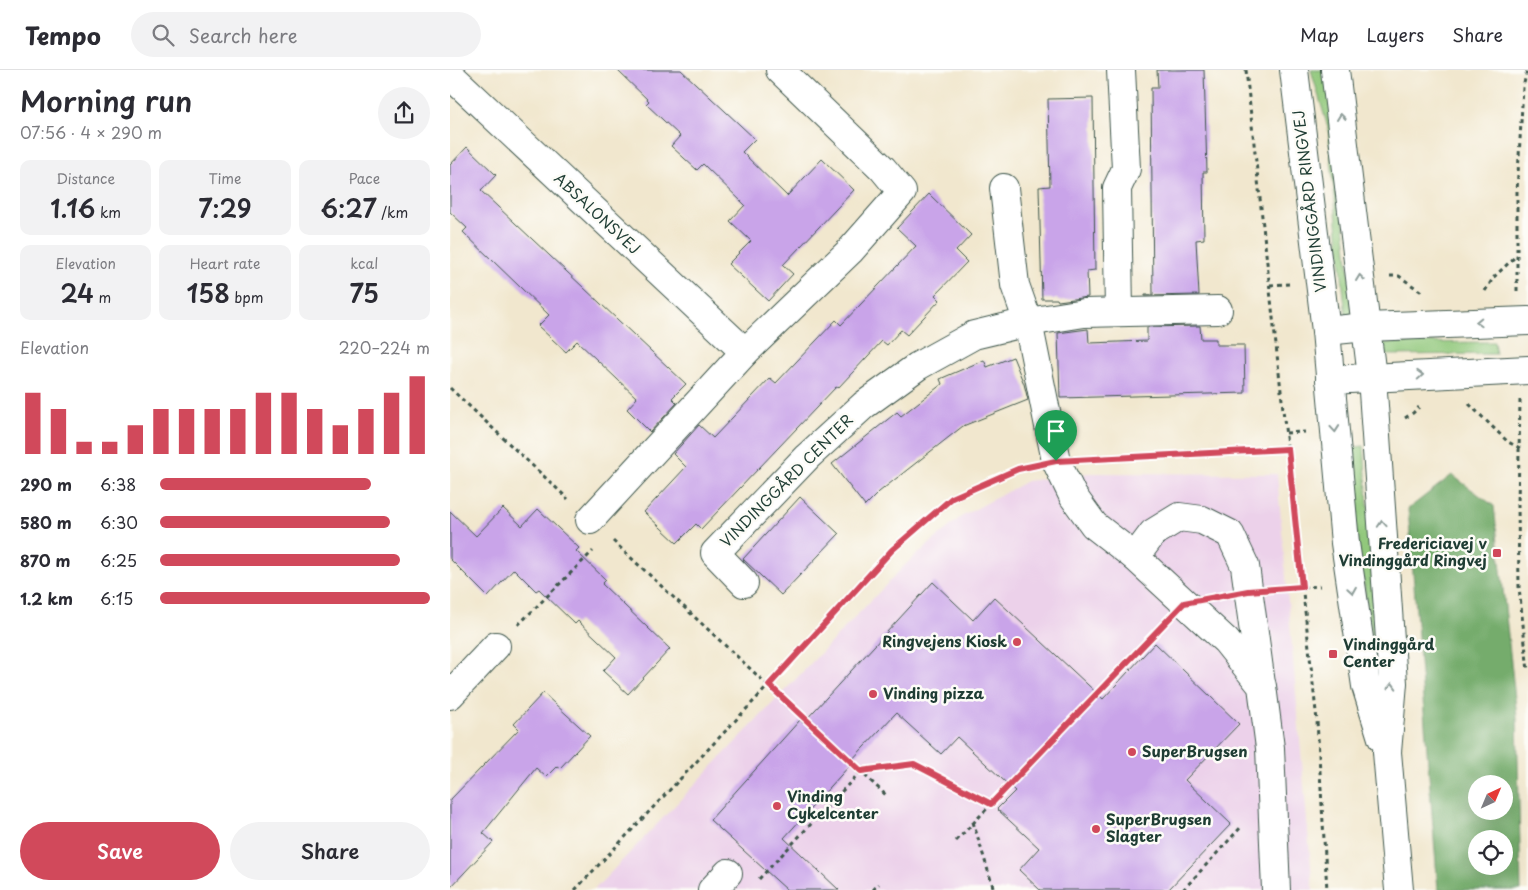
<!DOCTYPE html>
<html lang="en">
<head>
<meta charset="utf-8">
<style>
  body { margin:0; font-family:"Playpen Sans",sans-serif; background:#f2f2f3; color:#2b2b33; height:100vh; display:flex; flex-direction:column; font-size:19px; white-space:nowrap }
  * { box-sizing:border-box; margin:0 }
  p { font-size:16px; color:#7c7c81 }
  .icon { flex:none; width:28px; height:28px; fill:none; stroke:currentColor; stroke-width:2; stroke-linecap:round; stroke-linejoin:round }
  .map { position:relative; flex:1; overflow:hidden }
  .details { display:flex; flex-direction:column; background:#fff; width:450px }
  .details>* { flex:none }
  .needle { width:32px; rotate:44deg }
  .controls { position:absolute; left:1018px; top:705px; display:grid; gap:10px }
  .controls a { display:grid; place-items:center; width:45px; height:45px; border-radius:50%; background:#fff; box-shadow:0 5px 20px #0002; font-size:25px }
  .pin { position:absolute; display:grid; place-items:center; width:42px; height:42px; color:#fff; margin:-51px -21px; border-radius:50% 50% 50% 0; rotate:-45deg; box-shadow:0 0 5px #0007 }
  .pin .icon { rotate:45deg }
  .round { display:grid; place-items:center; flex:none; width:52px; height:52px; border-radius:26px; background:#f2f2f3 }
  .head { display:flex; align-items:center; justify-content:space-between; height:85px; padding:0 20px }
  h1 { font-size:28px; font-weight:600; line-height:38px }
  .stats { display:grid; grid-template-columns:repeat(3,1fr); gap:8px; height:85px; padding:5px 20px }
  .stats div { display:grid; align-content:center; border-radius:10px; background:#f2f2f3; text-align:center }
  .stats b { font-size:25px; font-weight:600 }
  .stats small { font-size:14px; font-weight:400 }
  .stats p { font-size:14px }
  .chart { height:140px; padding:10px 20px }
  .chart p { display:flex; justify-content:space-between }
  .chart svg { width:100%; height:90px; margin-top:5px; stroke:#d1495b; stroke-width:6 }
  .primary-button { display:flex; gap:10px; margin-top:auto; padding:10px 20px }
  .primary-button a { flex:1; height:58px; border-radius:30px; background:#d1495b; color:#fff; font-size:20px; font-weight:600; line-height:58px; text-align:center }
  .primary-button a+a { background:#f2f2f3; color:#2b2b33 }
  ul { padding:0 20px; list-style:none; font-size:16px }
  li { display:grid; grid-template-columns:80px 60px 1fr; align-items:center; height:38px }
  li i { height:12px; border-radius:6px; background:#d1495b }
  header { display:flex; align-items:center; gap:30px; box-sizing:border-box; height:70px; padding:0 25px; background:#fff; border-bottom:1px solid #e1e1e2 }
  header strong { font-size:24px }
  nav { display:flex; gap:28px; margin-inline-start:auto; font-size:18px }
  .search { width:350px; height:45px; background:#f2f2f3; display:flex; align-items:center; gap:12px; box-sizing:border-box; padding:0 18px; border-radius:28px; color:#7c7c81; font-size:19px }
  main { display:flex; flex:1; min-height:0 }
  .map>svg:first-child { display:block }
  .built { fill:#ecd1ea }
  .green { fill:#91c87c; stroke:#588258 }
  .forest { fill:#74ac6c; stroke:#4a7450; fill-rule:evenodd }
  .building { fill:#c9a4e9 }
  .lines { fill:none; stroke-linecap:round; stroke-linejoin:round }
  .minor-casing { stroke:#3e564b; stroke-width:30 }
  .path { stroke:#3e564b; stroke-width:3; stroke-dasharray:4 4; stroke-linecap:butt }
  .minor { stroke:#fff; stroke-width:28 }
  .oneway { stroke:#8f9e9a }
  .route-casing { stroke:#fff; stroke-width:10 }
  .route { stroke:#d1495b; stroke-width:6 }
  .poi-dot { fill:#d1495b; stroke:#fdfcf7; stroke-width:2 }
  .labels { text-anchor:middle; stroke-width:5; stroke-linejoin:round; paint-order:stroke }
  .street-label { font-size:15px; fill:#1f3d34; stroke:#fdfcf7 }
  .poi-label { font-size:15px; font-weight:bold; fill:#1f3d34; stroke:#fdfcf7; text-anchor:start }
</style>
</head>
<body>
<header>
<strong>Tempo</strong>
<div class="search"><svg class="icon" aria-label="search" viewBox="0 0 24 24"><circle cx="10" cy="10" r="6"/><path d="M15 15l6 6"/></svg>Search here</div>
<nav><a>Map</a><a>Layers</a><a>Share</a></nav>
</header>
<main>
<section class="details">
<div class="head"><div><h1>Morning run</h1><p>07:56 · 4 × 290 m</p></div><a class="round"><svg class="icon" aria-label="share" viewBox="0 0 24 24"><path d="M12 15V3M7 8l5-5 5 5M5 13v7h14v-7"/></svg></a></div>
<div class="stats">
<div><p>Distance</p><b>1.16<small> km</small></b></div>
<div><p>Time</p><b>7:29</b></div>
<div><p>Pace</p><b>6:27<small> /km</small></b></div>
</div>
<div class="stats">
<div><p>Elevation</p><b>24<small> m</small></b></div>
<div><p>Heart rate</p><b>158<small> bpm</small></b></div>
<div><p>kcal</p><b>75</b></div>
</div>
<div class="chart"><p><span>Elevation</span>220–224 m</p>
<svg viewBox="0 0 160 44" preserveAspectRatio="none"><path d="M5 44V14M15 44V22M25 44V38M35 44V38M45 44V30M55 44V22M65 44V22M75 44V22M85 44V22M95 44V14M105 44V14M115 44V22M125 44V30M135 44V22M145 44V14M155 44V6"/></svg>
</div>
<ul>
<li><b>290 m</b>6:38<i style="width:78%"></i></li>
<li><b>580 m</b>6:30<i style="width:85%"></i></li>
<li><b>870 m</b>6:25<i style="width:89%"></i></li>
<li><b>1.2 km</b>6:15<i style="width:100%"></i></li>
</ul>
<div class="primary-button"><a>Save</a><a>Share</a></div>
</section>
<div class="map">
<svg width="1078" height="820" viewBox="0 0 1078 820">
  <rect width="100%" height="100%" fill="#fdfcf7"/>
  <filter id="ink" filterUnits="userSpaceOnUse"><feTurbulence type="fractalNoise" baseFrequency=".02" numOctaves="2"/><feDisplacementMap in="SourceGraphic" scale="10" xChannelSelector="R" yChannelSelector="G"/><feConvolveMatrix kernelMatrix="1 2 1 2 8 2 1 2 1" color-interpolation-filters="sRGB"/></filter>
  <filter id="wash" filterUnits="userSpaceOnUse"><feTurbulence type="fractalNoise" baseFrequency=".0096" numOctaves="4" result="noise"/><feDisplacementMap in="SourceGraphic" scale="20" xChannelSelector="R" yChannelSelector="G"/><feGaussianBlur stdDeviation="1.12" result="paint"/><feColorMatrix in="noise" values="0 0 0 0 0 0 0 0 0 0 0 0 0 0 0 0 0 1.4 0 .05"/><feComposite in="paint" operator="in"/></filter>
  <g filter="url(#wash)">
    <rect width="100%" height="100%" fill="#f1e7ce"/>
    <path class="built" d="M639,403L827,404L863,820H144L456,494L511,447L577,411Z"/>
    <g class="green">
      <path d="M861,0H878L904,249H896L878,58Z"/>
      <path d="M1044,272L1046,284L934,285L930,280L933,273Z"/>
      <path d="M914,376L930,613L927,610L895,378Z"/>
    </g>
    <path class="forest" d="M1002,405L1044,436L1067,647L1071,820H988L958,439ZM1026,714H1054V741H1026ZM1026,769H1054V796H1026Z"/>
    <g id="blocks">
      <g class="building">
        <path d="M167,0H231L305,69L292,82L337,126L372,89L404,120L333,195L343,204L318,231L278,194L301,171L280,151L295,135L253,94L247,100L221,76L230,66L196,34L199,31Z"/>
        <path d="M707,0H754L757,102H753L754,169L746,170L749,225L695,226V225H703L701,18H708Z"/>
        <path d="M643,28L645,200L637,201L638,227L608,231L607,229H592L589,117L600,116L598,29Z"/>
        <path d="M17,77L46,105L31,121L236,314L222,328L227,333L200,362L177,339L187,328L127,271L116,282L88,256L99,245L13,162L17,158L0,142V95Z"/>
        <path d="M479,124L521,165L506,181L517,192L485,225L490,230L457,265L451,260L437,275L432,271L388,318L386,317L251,459L246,454L227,473L194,442L236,397L223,384L249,355L263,368L320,308L326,313L386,250L391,255L466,176L447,158Z"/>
        <path d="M750,256L751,269H766V275H794L795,323L610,328L608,263L638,259L639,273L697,271V257Z"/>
        <path d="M563,287L574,314L578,330L513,356L429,422L415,436L382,394L447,342L451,346L492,314L490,309L534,290L537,297Z"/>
        <path d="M350,427L389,464L331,525L293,489Z"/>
        <path d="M53,438L72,456L88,439L129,478L126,481L156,510L152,514L220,579L178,624L153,601L166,587L128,551L125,554L89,519L86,521L64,499L38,527L0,489V441L26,466Z"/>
        <path d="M483,512L523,550L544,527L653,629L705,573L789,654L735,710L781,754L718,820H590L569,800L589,778L547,739L565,721L507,667L491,684L446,643L398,694L400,695L334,768L389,820H337L260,750L350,650L353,653Z"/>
        <path d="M93,623L140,666L110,698L107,696L96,707L86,698L33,763L43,772L0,818V730L69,659L64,654Z"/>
      </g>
    </g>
  </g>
  <g filter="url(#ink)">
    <use href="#blocks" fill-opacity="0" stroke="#3e564b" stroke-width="1"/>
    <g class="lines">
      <g class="minor-casing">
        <g id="minor">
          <path d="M844,0L876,261L895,473L916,616L932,668"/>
          <path d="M885,0L922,307L943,613L937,682L949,820"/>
          <path d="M0,5L295,282"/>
          <path d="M554,118L565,215L578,252L606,391L623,426L644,455L685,487L776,571L812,616L820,678L826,820"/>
          <path d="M669,242L667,118L676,99L671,0"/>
          <path d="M876,261L916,257L1078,251"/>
          <path d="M880,310L1078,300"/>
          <path d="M140,450L295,282L400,181L452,122L433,99L330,0"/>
          <path d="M685,487L703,463L729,447L752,450L780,464L795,496L811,614"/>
          <path d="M294,513L265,483L357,387L414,335L468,296L524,265L578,252L634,243L768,240"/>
          <path d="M0,625L46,576"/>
          <path d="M262,820L278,803"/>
        </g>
      </g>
      <g class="path">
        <path d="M796,0L867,651L877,820"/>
        <path d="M940,206H949L973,223"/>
        <path d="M820,215L839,214"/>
        <path d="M1035,221L1044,207L1067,185"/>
        <path d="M1067,221V121L1073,18L1077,0"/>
        <path d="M0,318L118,429"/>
        <path d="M1070,330L1068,435L1069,517L1078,601"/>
        <path d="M1019,334L1058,372L1070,378"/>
        <path d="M955,348L963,343L969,337"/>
        <path d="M836,363L855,362"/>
        <path d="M639,389L838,379"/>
        <path d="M163,471L438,727"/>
        <path d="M829,519L870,516"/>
        <path d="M68,555L143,481"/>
        <path d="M523,752L544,820"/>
        <path d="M506,771L713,555"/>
        <path d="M309,809L411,701L464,694L541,734"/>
        <path d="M125,820L319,615L442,480L502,429L569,399L576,398"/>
        <path d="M423,820L429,814"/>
        <path d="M733,820L792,756"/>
      </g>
      <use href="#minor" class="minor"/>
    </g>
    <defs><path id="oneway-chevron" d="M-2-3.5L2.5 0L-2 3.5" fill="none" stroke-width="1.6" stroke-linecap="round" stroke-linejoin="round" transform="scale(1.25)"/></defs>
    <g class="oneway">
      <use href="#oneway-chevron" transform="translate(891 47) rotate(-97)"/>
      <use href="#oneway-chevron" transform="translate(910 208) rotate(-97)"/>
      <use href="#oneway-chevron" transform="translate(1029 252) rotate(178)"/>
      <use href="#oneway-chevron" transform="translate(970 305) rotate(-3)"/>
      <use href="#oneway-chevron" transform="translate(885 359) rotate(85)"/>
      <use href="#oneway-chevron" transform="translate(932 454) rotate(-94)"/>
      <use href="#oneway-chevron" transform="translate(902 520) rotate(81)"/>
      <use href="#oneway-chevron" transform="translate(942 616) rotate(-88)"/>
    </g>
  </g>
  <g class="lines" filter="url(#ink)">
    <g class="route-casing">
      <path id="route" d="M838,379L852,517L798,521L734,533L541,734L464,694L411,701L319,615L442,480L502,428L568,399L606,391Z"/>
    </g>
    <use href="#route" class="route"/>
  </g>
  <g class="poi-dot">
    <rect x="1042" y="478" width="10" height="10" rx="2.5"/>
    <circle cx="567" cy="572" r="5"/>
    <rect x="878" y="579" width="10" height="10" rx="2.5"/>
    <circle cx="423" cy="624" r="5"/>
    <circle cx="682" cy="682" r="5"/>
    <circle cx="327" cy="736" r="5"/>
    <circle cx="646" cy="759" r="5"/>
  </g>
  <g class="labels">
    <g class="street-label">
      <text transform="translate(860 131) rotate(-97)" y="5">VINDINGGÅRD RINGVEJ</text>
      <text transform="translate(147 144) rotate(43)" y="5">ABSALONSVEJ</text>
      <text transform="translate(337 411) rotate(-45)" y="5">VINDINGGÅRD CENTER</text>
    </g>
    <g class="poi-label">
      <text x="1037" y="479" text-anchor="end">Fredericiavej v<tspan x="1037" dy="17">Vindinggård Ringvej</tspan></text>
      <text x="557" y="577" text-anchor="end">Ringvejens Kiosk</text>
      <text x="893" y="580">Vindinggård<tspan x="893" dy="17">Center</tspan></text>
      <text x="433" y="629">Vinding pizza</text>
      <text x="692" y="687">SuperBrugsen</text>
      <text x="337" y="732">Vinding<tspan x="337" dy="17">Cykelcenter</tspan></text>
      <text x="656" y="755">SuperBrugsen<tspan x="656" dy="17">Slagter</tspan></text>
    </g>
  </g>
</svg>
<div class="controls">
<a><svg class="needle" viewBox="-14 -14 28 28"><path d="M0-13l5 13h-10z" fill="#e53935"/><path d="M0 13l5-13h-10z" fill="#7c7c81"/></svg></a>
<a><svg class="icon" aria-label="locate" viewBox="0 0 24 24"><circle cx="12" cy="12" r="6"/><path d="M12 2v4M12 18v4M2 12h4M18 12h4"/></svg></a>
</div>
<div class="pin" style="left:606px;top:391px;background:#1e9e55"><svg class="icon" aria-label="arrive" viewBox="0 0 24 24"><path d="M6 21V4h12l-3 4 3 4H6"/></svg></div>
</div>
</main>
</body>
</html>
